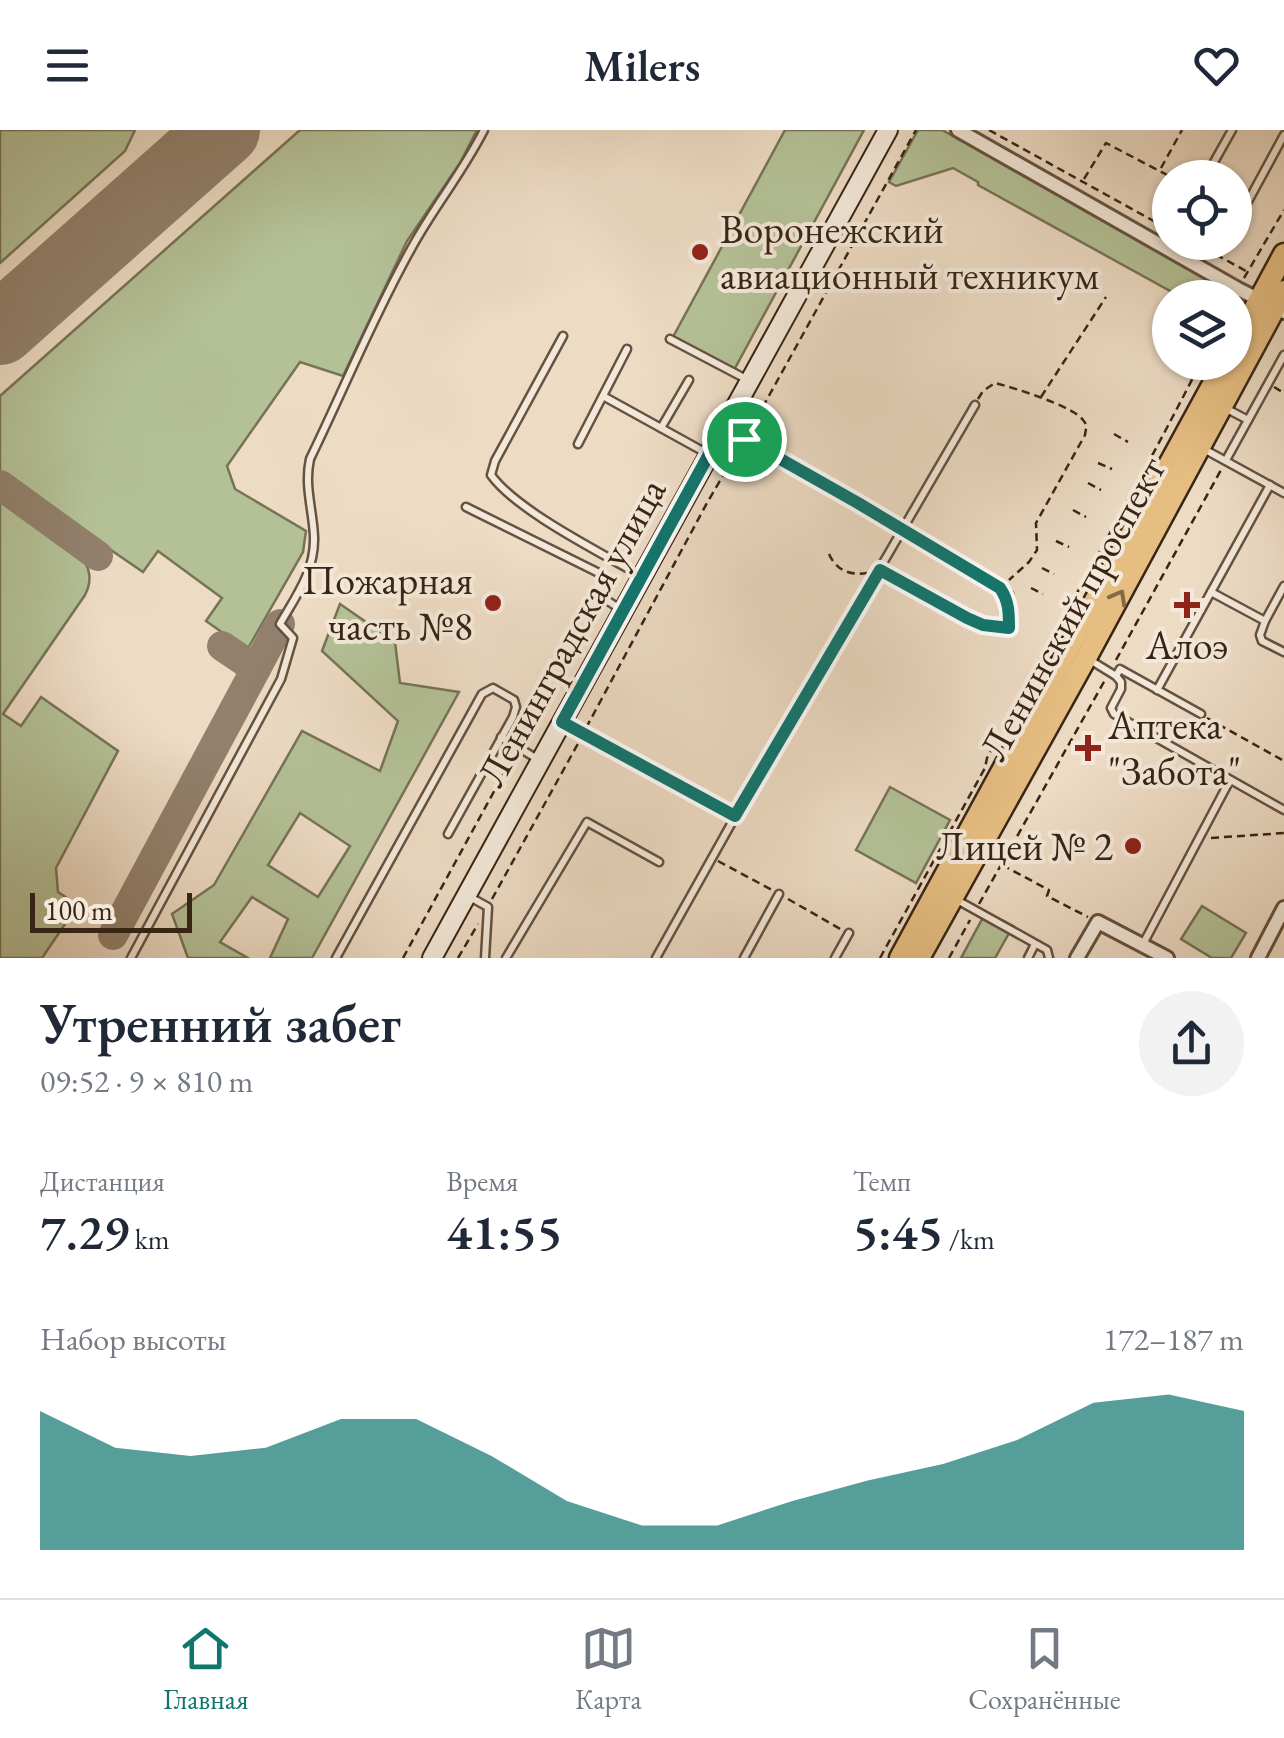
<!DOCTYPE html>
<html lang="ru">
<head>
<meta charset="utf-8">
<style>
  body { margin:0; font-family:"EB Garamond",serif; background:#f2f2f3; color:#1f2937; height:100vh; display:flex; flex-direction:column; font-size:38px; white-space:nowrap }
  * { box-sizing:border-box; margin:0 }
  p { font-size:32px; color:#747a83 }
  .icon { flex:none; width:55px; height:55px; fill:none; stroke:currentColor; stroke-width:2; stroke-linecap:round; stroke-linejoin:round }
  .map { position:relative; height:828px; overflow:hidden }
  .details { display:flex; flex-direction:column; background:#fff; flex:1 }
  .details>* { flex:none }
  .controls { position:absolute; left:1152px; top:30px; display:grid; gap:20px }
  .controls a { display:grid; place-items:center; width:100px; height:100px; border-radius:50%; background:#fff; box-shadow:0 2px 8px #0004; font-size:50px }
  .scale { position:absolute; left:30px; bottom:25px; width:162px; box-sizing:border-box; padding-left:10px; border:5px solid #382514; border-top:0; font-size:28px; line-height:35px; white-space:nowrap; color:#382514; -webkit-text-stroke:8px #f3e8d9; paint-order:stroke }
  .pin { position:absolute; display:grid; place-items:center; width:85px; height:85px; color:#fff; margin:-42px; border:5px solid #fff; border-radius:50%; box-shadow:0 2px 10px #0007 }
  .round { display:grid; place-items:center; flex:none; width:105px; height:105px; border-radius:52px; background:#f2f2f3 }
  .summary { display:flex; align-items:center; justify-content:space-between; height:170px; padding:0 40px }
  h1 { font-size:55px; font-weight:600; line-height:75px }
  .stats { display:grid; grid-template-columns:repeat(3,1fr); gap:15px; height:170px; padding:10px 40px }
  .stats div { display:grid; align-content:center }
  .stats b { font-size:50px; font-weight:600 }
  .stats small { font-size:28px; font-weight:400 }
  .stats p { font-size:28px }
  .chart { height:280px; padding:20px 40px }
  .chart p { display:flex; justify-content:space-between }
  .chart svg { width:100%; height:180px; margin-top:10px; fill:#0f766e; opacity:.7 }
  header { display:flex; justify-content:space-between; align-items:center; height:130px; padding:0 40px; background:#fff; font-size:45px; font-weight:600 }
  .tabs { display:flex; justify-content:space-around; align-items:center; height:140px; border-top:2px solid #e0e1e3; background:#fff; font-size:28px; color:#747a83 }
  .tabs a { display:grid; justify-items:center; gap:5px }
  .tabs .selected { color:#0f766e }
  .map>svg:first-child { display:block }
  .green { fill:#b4c197; stroke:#767356; stroke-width:2.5; fill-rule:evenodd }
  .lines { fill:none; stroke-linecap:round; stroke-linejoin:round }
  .taxiway { stroke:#92806c; stroke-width:30 }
  .runway { stroke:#92806c; stroke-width:72 }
  .service-casing { stroke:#655240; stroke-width:11 }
  .minor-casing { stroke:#655240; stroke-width:18 }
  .secondary-casing { stroke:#382514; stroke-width:22 }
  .primary-casing { stroke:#382514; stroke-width:25 }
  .path { stroke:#382514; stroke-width:2.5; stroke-dasharray:8 5; stroke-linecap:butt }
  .service { stroke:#f3e8d9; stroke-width:6 }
  .minor { stroke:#f3e8d9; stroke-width:12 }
  .secondary { stroke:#f3e8d9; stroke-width:18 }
  .primary { stroke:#e6be82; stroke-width:20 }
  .oneway { stroke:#866a46 }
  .route-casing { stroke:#fff; stroke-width:20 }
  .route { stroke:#0f766e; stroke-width:12 }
  .poi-dot { fill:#8f2418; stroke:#f3e8d9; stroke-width:4 }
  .labels { text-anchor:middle; stroke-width:8; stroke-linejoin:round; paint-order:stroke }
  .poi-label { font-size:40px; fill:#382514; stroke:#f3e8d9; text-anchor:start }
  .street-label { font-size:40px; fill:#382514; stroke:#f3e8d9 }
</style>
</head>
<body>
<header><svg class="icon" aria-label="menu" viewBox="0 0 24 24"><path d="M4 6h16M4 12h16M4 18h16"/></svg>Milers<svg class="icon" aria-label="heart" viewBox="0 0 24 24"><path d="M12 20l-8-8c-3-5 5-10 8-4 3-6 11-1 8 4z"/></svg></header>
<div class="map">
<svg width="1284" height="828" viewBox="0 0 1284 828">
  <rect width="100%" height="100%" fill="#eddbc4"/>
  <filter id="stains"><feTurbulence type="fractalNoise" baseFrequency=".002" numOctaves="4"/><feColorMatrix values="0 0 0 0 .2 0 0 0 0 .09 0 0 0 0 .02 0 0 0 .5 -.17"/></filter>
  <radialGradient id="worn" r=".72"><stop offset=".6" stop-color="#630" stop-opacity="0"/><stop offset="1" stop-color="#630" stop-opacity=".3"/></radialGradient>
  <g class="green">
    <path d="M0,0H135L125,21L0,133Z"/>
    <path d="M300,0H477L460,33L407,111L343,246L300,232L227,336L235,359L306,401L303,422L247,520L206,491L222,468L158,421L143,442L0,344V266Z"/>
    <path d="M785,0H864L734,240L673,207Z"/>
    <path d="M918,0H942L1234,161L1230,167H1181L978,55V52L953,38L896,56L889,52Z"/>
    <path d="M0,370L80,426C91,437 92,452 85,465L3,584L21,596L41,567L118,621L56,738L58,762L78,775L42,828H0Z"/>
    <path d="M340,474L395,512L400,553L459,562L312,828H270L288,789L252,767L220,812L248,828H188L172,784L214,755L302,601L380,641L398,591L322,521ZM300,683L350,716L318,767L268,735Z"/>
    <path d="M890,657L950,690L916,753L856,720Z"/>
    <path d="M1202,776L1246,803L1231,828H1212L1181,809Z"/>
    <path d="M986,782L1013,796L995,828H961Z"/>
  </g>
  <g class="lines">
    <g class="taxiway">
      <path d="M168,50L195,0"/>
      <path d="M0,355L98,426"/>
      <path d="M222,516L256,539"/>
      <path d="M113,805L280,494"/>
    </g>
    <path class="runway" d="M0,199L224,0"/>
    <g class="service-casing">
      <g id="service">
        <path d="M1205,48L1232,0"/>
        <path d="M1235,80L1245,77L1284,5"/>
        <path d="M563,206L495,331L491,345C517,381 600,422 641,446"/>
        <path d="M670,209L748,250"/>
        <path d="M603,266L708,324"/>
        <path d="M1227,279L1248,290"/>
        <path d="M661,298L689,250"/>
        <path d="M578,314L627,219"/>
        <path d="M1202,318L1284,363"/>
        <path d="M1226,330L1284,225"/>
        <path d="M466,377L605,446L602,467L620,479"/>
        <path d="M1211,462L1265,491L1260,505L1262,511L1284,522"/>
        <path d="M1265,491L1284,456"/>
        <path d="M1090,530L1116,546L1121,552V559L1111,578L1114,584L1284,680"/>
        <path d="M1116,546L1120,539L1201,584"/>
        <path d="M1157,560L1270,355"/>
        <path d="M565,594L735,687"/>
        <path d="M501,607L539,630"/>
        <path d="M468,766L488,777L485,828"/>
        <path d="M957,770L1047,820L1049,828"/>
        <path d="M1143,814L1230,650"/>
        <path d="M131,828L281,549L293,508L280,494C296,466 315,441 314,407C313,380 304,356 310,329C344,259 373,187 411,119C433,78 463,42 484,0"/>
        <path d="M336,828L482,564L493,558L514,570L516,577L513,587L448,704"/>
        <path d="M506,828L587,692L659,732"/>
        <path d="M656,828L735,687L975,275"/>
        <path d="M744,828L779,764"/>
        <path d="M835,828L849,803"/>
        <path d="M1028,828L1035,814"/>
      </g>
    </g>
    <g class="minor-casing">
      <g id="minor">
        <path d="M958,0L1238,159L1284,182"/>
        <path d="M724,297L858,373L1000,458L1006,466L1009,498"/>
        <path d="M1077,828L1098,792L1167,828"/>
        <path d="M1258,828L1284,778"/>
      </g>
    </g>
    <g class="secondary-casing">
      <path id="secondary" d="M432,828L888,0"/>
    </g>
    <g class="primary-casing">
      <g id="primary">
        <path d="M1235,215L1284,124"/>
        <path d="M900,828L1225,232"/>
        <path d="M919,828L1086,528L1284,161"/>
      </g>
    </g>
    <g class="path">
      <path d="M989,0L1170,100"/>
      <path d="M1161,38L1182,0"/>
      <path d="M1084,49L1106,13L1173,48"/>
      <path d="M1193,112L1246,141"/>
      <path d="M1244,148L1284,80"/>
      <path d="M1274,257L1284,263"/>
      <path d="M1041,267L1106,167"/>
      <path d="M978,269L983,261L995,253C1012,257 1075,277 1083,290C1088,296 1086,297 1085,305L1036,393L1037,420L1029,432L1009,450"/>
      <path d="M750,300L916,0"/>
      <path d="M1114,304L1128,312"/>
      <path d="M1098,333L1112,339"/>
      <path d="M1088,353L1101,360"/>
      <path d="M1073,380L1086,387"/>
      <path d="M1056,411L1069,417"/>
      <path d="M829,424C836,440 850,446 867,443"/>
      <path d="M1042,438L1054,444"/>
      <path d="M888,445C921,462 961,491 998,497"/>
      <path d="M1031,458L1043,464"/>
      <path d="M1116,530L1221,340"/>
      <path d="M1207,588L1284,631"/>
      <path d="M586,598L707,373L738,320"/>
      <path d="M1211,708L1284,703"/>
      <path d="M718,731L772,760"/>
      <path d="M1002,735L1049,760L1047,766L1088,787"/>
      <path d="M492,769L580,610"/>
      <path d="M788,769L842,800"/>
      <path d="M979,774L1105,550"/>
      <path d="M403,828L515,623"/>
      <path d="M458,828L478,794"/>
      <path d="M880,828L985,638L987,628C1057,496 1133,366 1201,232"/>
      <path d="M949,828L970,790"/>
    </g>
    <use href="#service" class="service"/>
    <use href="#minor" class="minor"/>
    <use href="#secondary" class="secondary"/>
    <use href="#primary" class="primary"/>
  </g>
  <defs><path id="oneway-chevron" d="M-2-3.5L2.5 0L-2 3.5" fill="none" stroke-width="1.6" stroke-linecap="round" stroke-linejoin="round" transform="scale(2.5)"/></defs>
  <use class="oneway" href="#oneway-chevron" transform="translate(1119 467) rotate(-61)"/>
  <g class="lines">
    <g class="route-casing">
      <path id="route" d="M724,297L858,373L1000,458C1009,471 1009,483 1009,498L983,495L967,488L880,440L735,686L562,592Z"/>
    </g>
    <use href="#route" class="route"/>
  </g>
  <g class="poi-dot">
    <circle cx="700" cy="122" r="10"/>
    <circle cx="493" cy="473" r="10"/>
    <path d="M1182 460h10v10h10v10h-10v10h-10v-10h-10v-10h10z"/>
    <path d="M1083 603h10v10h10v10h-10v10h-10v-10h-10v-10h10z"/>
    <circle cx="1133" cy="716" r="10"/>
  </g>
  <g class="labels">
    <g class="poi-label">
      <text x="720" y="113">Воронежский<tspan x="720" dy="46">авиационный техникум</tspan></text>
      <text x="473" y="464" text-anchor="end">Пожарная<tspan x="473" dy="46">часть №8</tspan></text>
      <text x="1187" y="529" text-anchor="middle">Алоэ</text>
      <text x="1108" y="609">Аптека<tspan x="1108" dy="46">"Забота"</tspan></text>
      <text x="1113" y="730" text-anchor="end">Лицей № 2</text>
    </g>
    <g class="street-label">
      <text transform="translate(1072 478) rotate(-61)" y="14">Ленинский проспект</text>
      <text transform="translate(571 502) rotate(-61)" y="14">Ленинградская улица</text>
    </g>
  </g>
  <rect width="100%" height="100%" filter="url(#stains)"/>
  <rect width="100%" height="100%" fill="url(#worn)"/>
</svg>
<div class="controls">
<a><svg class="icon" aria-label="locate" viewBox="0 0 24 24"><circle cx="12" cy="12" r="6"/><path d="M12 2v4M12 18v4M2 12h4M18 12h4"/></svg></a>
<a><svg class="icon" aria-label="layers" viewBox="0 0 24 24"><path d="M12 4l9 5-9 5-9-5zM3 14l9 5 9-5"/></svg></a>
</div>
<div class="scale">100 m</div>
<div class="pin" style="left:744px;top:309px;background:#1e9e55"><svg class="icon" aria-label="arrive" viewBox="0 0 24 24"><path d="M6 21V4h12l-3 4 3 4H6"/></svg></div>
</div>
<section class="details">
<div class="summary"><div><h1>Утренний забег</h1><p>09:52 · 9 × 810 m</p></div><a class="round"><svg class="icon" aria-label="share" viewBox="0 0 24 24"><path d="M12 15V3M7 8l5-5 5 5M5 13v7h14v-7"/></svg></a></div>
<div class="stats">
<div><p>Дистанция</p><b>7.29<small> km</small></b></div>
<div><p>Время</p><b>41:55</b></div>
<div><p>Темп</p><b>5:45<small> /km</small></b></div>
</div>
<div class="chart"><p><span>Набор высоты</span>172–187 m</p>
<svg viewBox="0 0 160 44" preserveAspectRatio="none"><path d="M0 44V10L10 19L20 21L30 19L40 12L50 12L60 21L70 32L80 38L90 38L100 32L110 27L120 23L130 17L140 8L150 6L160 10V44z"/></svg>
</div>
</section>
<nav class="tabs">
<a class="selected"><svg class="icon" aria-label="home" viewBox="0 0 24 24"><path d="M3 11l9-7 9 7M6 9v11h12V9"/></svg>Главная</a>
<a><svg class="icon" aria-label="map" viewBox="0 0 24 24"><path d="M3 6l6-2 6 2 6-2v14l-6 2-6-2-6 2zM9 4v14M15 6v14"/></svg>Карта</a>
<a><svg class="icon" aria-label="saved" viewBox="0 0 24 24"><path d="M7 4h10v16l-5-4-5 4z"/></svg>Сохранённые</a>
</nav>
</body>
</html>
